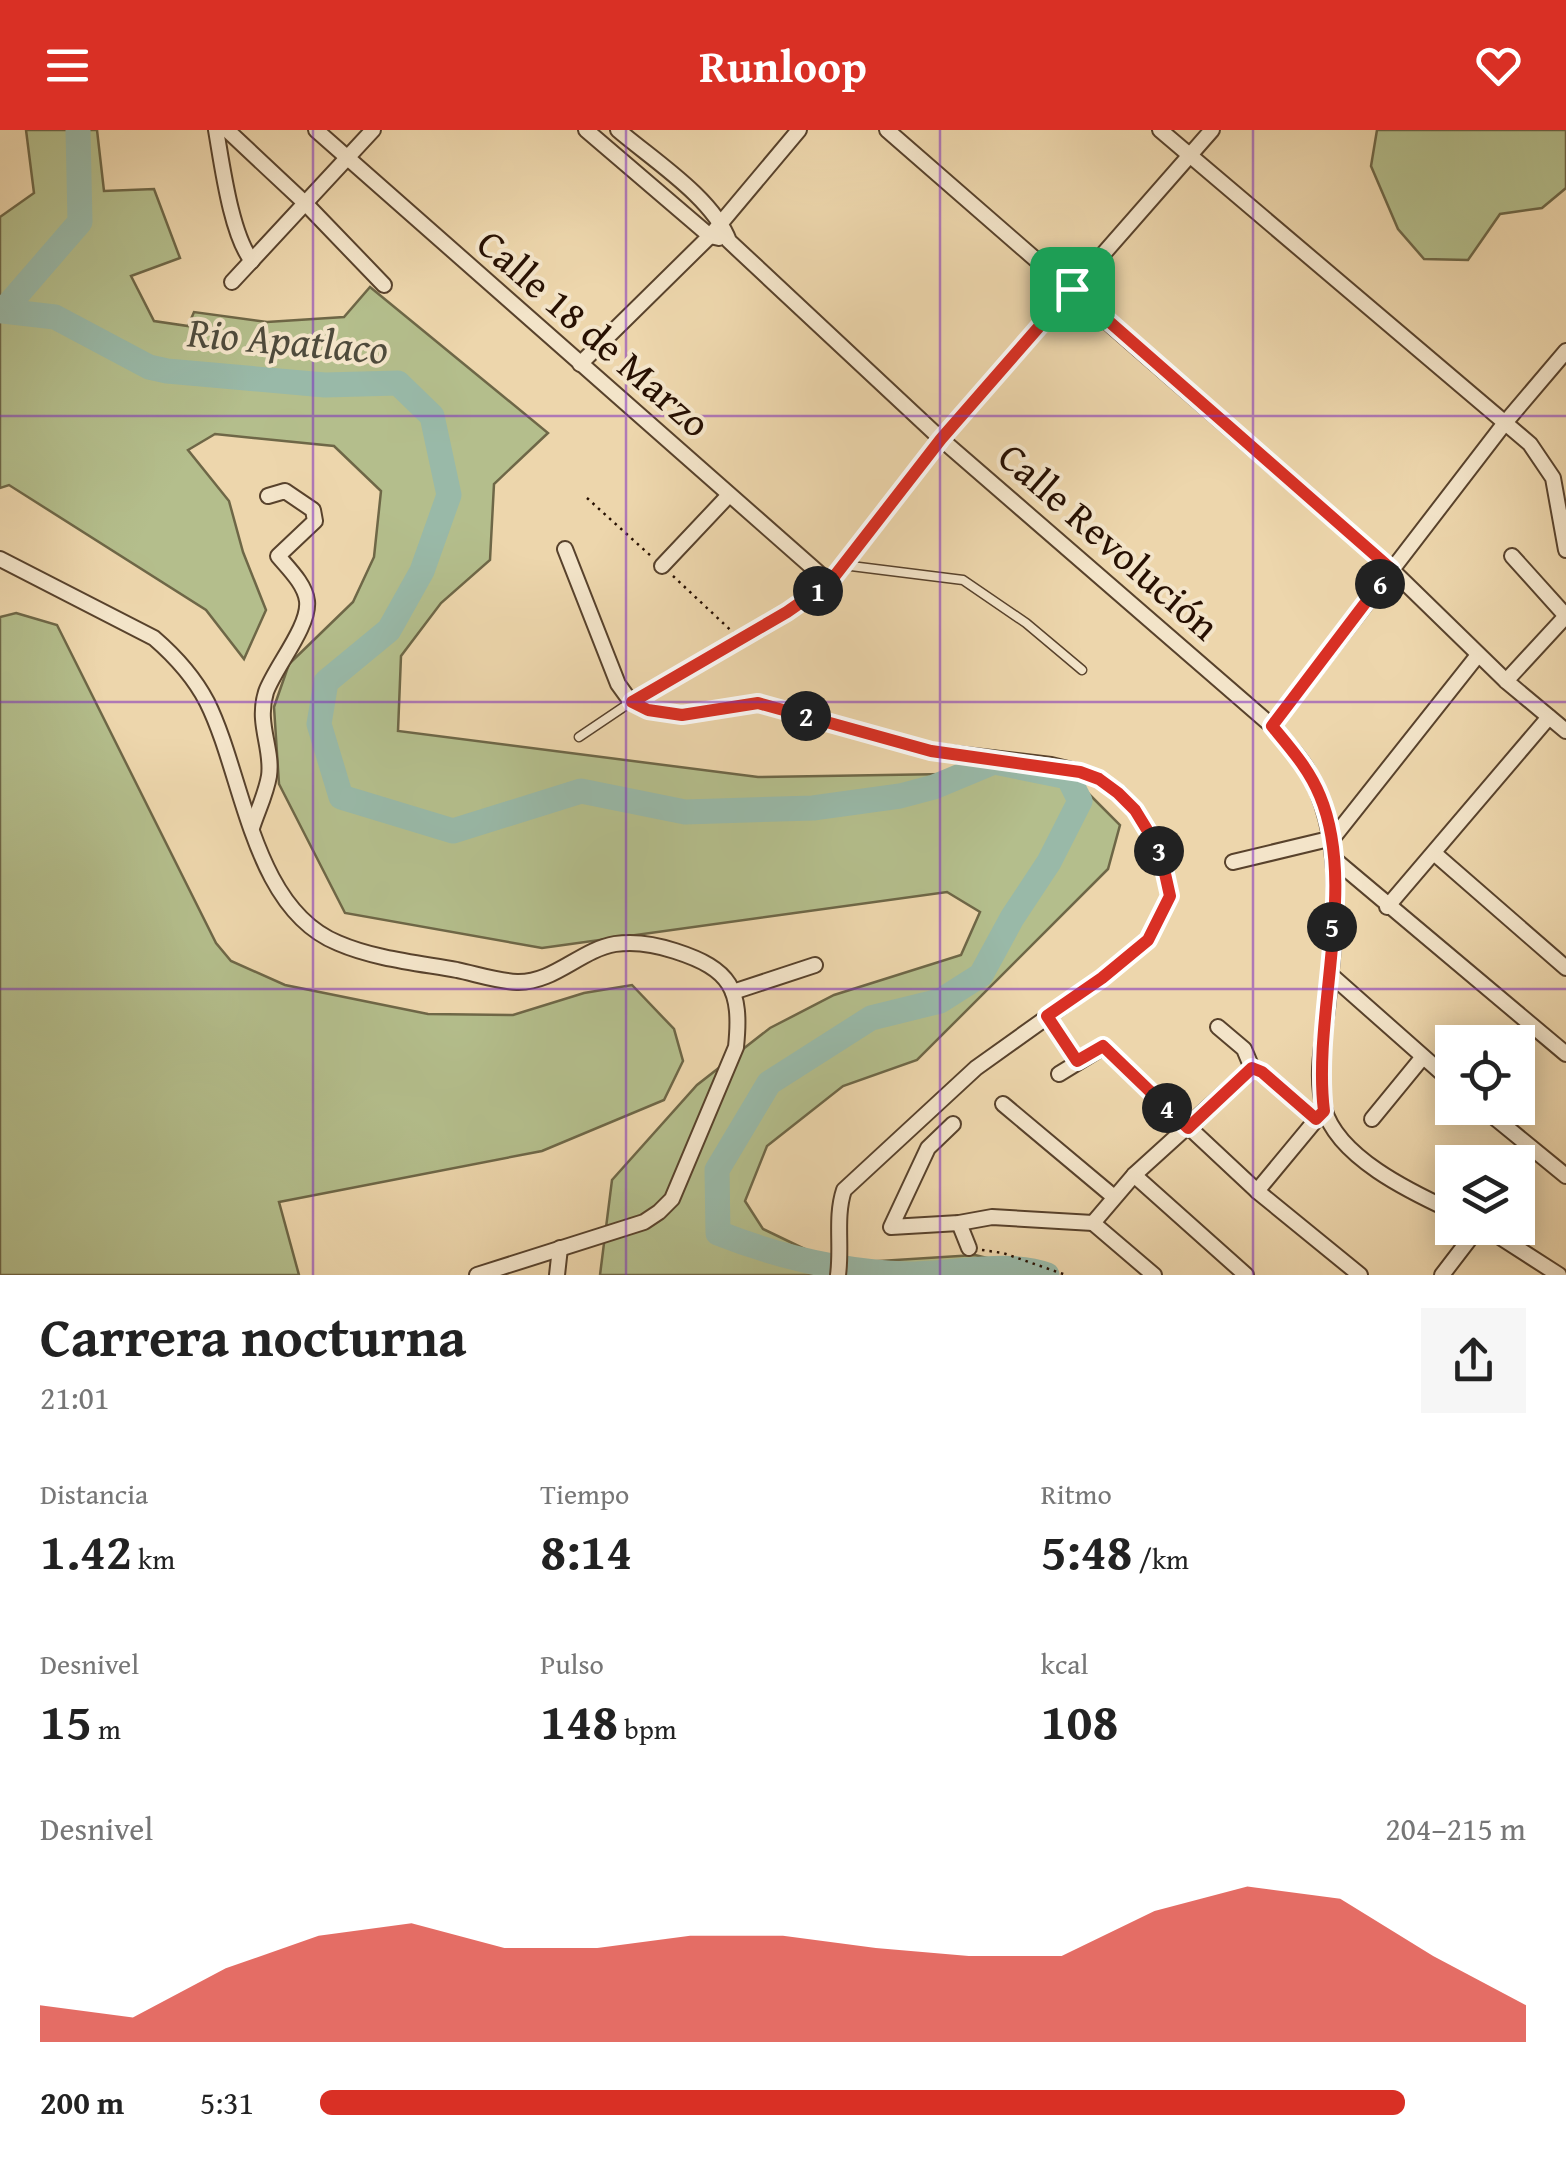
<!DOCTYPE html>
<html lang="es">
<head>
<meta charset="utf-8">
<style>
  body { margin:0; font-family:"Gentium Book Plus",serif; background:#f6f6f6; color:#222; height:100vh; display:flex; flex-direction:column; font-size:38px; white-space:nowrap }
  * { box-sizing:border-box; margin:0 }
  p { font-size:32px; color:#767676 }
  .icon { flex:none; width:55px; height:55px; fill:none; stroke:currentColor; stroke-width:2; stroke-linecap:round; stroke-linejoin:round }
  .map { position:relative; height:1145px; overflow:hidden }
  .drawer { display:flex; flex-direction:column; background:#fff; flex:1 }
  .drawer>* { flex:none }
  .fabs { position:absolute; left:1435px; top:895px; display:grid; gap:20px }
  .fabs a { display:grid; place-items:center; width:100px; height:100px; border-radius:0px; background:#fff; box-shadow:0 5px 25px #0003; font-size:50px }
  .pin { position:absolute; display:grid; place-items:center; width:85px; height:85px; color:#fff; margin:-42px; border-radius:20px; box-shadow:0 5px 15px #0006 }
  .km { position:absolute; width:50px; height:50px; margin:-25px; border-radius:50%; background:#222; color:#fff; font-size:28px; line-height:50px; text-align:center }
  .round { display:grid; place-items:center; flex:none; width:105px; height:105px; border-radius:0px; background:#f6f6f6 }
  .overview { display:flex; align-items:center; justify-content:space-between; height:170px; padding:0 40px }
  h1 { font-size:55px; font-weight:800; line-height:75px }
  .metrics { display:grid; grid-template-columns:repeat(3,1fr); gap:15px; height:170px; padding:10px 40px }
  .metrics div { display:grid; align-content:center }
  .metrics b { font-size:50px; font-weight:800 }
  .metrics small { font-size:28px; font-weight:400 }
  .metrics p { font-size:28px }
  .chart { height:280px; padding:20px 40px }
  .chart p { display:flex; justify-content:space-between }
  .chart svg { width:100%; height:180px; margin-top:10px; fill:#d93025; opacity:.7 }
  ul { padding:0 40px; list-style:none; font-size:32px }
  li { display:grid; grid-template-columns:160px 120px 1fr; align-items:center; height:75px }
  li i { height:25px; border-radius:12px; background:#d93025 }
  header { display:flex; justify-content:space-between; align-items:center; height:130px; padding:0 40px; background:#d93025; color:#fff; font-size:45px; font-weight:800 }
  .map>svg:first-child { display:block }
  .green { fill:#b4be8c; stroke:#6e6747; stroke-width:2.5 }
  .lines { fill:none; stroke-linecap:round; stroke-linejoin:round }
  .river { stroke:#99b9a8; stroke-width:25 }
  .lane-casing { stroke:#58422c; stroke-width:11 }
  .street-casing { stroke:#58422c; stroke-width:18 }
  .path { stroke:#271002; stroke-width:2.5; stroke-dasharray:2.5 5; stroke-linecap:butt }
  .lane { stroke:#f3e4c9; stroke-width:8 }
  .street { stroke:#f3e4c9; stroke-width:14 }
  .route-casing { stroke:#fff; stroke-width:20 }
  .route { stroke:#d93025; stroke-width:12 }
  .grid { fill:none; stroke:#7b2cbf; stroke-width:2.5; stroke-opacity:0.55 }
  .labels { text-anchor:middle; stroke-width:8; stroke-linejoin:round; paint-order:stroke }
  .street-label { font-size:40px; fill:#271002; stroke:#f3e4c9 }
  .water-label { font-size:42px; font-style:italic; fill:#4f4b3c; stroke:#f3e4c9 }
</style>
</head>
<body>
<header><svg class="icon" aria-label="menu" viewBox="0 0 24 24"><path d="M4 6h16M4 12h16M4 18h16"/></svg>Runloop<svg class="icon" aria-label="heart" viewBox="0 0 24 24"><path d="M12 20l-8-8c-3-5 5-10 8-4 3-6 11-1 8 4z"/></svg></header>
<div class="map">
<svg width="1566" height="1145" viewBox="0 0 1566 1145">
  <rect width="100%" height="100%" fill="#edd6ac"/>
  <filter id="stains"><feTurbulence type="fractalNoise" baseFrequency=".002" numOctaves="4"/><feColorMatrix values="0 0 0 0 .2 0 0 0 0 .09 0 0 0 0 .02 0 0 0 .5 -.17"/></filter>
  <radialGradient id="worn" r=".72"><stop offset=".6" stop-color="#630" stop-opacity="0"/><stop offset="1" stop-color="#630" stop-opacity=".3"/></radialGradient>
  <g class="green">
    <path d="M26,0H97L104,61L154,59L180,128L131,146L154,191L188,196L194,182L267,192L344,187L370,157L548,303L494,354L490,430L441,473L401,526L398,601L758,647L1007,643L1085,660L1120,695L1108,739L917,930L843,956L767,1016L745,1071L763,1099L813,1123L848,1133L975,1125L1057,1145H600L612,1050L697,955L770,898L834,865L961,825L980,782L947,762L542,818L345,783L279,654L274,577L289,534L353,472L374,427L381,361L334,316L215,304L188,320L229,371L243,422L266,480L244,529L206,480L9,355L0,358V87L34,63Z"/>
    <path d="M1377,0H1566V58L1542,78L1500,84L1468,130L1424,129L1398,99L1371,36Z"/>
    <path d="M16,483L57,495L216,813L231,831L285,855L428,884L513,885L584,863L632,855L674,899L683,931L664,970L542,1021L279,1072L299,1145H0V487Z"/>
  </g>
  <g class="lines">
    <path class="river" d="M78,0L80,92L3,181L55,187L149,237L167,241L325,255L398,253L432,286L449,365L422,441L389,500L326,552L319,594L341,667L453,701L581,661L685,682L813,678L900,666L934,657L994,632L1068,647L1080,671L1049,732L1012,788L981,845L940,871L871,888L769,953L717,1040L718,1103C779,1127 842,1142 908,1144C949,1145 1009,1130 1047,1145"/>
    <g class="lane-casing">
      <g id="lane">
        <path d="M843,435L963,450L1026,493L1082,540"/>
        <path d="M579,607L631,572"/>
      </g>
    </g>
    <g class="street-casing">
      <g id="street">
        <path d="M216,0C222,34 231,105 252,131"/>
        <path d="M227,0L306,74L384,155"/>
        <path d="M316,0L830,453L941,309L1212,0"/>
        <path d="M586,0L710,106L719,108"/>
        <path d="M618,0C653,30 713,68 729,111L941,309L1272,596C1283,610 1297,623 1306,638C1347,708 1335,801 1327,879C1323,911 1315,947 1324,978C1337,1027 1411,1062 1452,1081"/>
        <path d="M887,0L1391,439L1506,551L1566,601"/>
        <path d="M1160,0L1530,314L1553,348L1566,420"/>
        <path d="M232,152L373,0"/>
        <path d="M580,234L710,106L799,0"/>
        <path d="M565,419L618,554L631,572L648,580L683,585L757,573L931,621L1051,635L1080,642L1099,649L1119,663L1135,680L1160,721L1170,766L1148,810L1102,848L976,938L844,1060C835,1087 842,1116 838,1145"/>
        <path d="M1512,426L1566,486"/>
        <path d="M0,429L154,508C176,527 194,547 207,572C244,646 252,778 338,813C375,829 418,833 457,840C476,844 497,851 517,852C554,853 580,820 615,814C635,811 657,815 675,821C731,839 742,859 736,917L672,1069L659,1082L644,1092L477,1145"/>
        <path d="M662,436L729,365"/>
        <path d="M1506,551L1566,486"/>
        <path d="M1272,596L1504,294L1566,221"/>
        <path d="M252,698C257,682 266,664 269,646C273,618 256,594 266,562C275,537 310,496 307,471C305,454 288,438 278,426L315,391L313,380L285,361L268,366"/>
        <path d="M1434,723L1566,838"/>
        <path d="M1334,729L1566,924"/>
        <path d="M1233,732L1333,708L1478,525"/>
        <path d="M1387,777L1549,587"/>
        <path d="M1331,845L1452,952"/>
        <path d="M733,862L815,835"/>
        <path d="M1047,886L1077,931"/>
        <path d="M1218,897L1244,919L1252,938"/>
        <path d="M1059,944L1103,917L1257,1061L1360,1145"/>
        <path d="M1003,974L1114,1067"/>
        <path d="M1483,978L1566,1046"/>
        <path d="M1372,989L1422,928"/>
        <path d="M953,994L928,1018L891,1097L959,1093L992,1087L1093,1093"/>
        <path d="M1134,1045L1246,1145"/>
        <path d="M1257,1061L1320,985"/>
        <path d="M959,1093L969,1118"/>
        <path d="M1093,1093L1134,1045L1252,938L1262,942L1316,989"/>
        <path d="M1093,1093L1154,1145"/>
        <path d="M1486,1098L1559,1145"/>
        <path d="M557,1145L560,1118"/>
        <path d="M1442,1145L1478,1098"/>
      </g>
    </g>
    <g class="path">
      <path d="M587,368L652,427"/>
      <path d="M673,446L740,509"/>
      <path d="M648,563L817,462"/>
      <path d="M982,1120L1003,1123L1066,1145"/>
    </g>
    <use href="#lane" class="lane"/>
    <use href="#street" class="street"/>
  </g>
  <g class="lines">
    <g class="route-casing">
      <path id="route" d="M1072,159L1391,439L1272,596C1291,619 1309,639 1320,666C1358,757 1312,884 1324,981L1316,989L1262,942L1252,938L1188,998L1103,916L1077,931L1047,886L1102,848L1148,810L1170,766L1160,721L1135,680L1118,663L1099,649L1080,642L931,621L758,573L682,585L648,580L632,572L787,482L830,452L941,309Z"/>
    </g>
    <use href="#route" class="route"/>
  </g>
  <path class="grid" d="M313,0V1145M626,0V1145M940,0V1145M1253,0V1145M0,286H1566M0,572H1566M0,859H1566"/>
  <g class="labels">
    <g class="street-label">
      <text transform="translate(594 203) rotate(41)" y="14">Calle 18 de Marzo</text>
      <text transform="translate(1109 411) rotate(41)" y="14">Calle Revolución</text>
    </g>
    <g class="water-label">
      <text transform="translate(288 210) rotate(5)" y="15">Rio Apatlaco</text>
    </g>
  </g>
  <rect width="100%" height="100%" filter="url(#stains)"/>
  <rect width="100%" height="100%" fill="url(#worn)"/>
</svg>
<div class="fabs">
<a><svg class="icon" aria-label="locate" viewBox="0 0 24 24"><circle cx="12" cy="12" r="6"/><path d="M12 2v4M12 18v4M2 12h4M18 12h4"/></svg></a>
<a><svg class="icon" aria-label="layers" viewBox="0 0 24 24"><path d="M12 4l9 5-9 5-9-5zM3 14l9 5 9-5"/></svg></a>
</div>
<div class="pin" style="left:1072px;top:159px;background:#1e9e55"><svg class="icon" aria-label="arrive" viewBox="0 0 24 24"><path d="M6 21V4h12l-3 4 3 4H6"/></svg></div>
<b class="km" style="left:818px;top:461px">1</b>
<b class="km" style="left:806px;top:586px">2</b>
<b class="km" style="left:1159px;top:721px">3</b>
<b class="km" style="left:1167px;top:978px">4</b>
<b class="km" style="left:1332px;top:797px">5</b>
<b class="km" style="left:1380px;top:454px">6</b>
</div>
<section class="drawer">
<div class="overview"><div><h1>Carrera nocturna</h1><p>21:01</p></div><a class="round"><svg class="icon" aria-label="share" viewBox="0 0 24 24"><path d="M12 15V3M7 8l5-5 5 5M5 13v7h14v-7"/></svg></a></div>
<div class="metrics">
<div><p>Distancia</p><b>1.42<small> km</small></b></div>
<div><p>Tiempo</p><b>8:14</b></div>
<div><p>Ritmo</p><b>5:48<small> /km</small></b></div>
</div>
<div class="metrics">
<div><p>Desnivel</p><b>15<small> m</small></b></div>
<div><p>Pulso</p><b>148<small> bpm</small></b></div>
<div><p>kcal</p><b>108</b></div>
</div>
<div class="chart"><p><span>Desnivel</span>204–215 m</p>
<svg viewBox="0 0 160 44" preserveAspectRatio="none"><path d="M0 44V35L10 38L20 26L30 18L40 15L50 21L60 21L70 18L80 18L90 21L100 23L110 23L120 12L130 6L140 9L150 23L160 35V44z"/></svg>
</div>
<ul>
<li><b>200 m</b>5:31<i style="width:90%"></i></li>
</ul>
</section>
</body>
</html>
